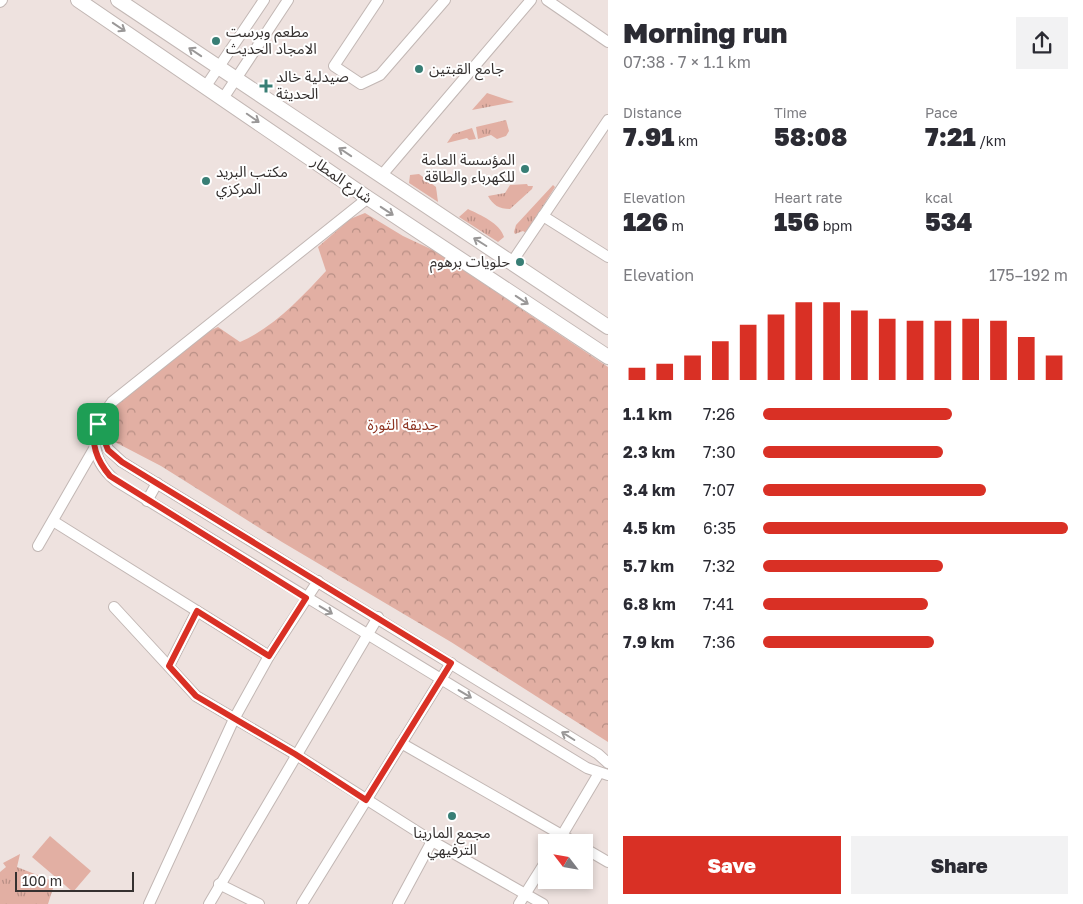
<!DOCTYPE html>
<html lang="en">
<head>
<meta charset="utf-8">
<style>
  body { margin:0; font-family:"Golos Text","Noto Sans Arabic",sans-serif; background:#f2f2f3; color:#2b2b33; height:100vh; display:flex; flex-direction:column; font-size:19px; white-space:nowrap }
  * { box-sizing:border-box; margin:0 }
  p { font-size:16px; color:#7c7c81 }
  .icon { flex:none; width:28px; height:28px; fill:none; stroke:currentColor; stroke-width:2; stroke-linecap:round; stroke-linejoin:round }
  .map { position:relative; flex:1; overflow:hidden }
  .drawer { display:flex; flex-direction:column; background:#fff; width:475px }
  .drawer>* { flex:none }
  .needle { width:32px; rotate:301deg }
  .tools { position:absolute; left:538px; top:834px; display:grid; gap:10px }
  .tools a { display:grid; place-items:center; width:55px; height:55px; border-radius:0px; background:#fff; box-shadow:0 2px 8px #0003; font-size:25px }
  .scale { position:absolute; left:15px; bottom:12px; width:119px; box-sizing:border-box; padding-left:5px; border:2px solid #353130; border-top:0; font-size:14px; line-height:18px; white-space:nowrap; color:#353130; -webkit-text-stroke:4px #fff; paint-order:stroke }
  .pin { position:absolute; display:grid; place-items:center; width:42px; height:42px; color:#fff; margin:-21px; border-radius:10px; box-shadow:0 2px 8px #0006 }
  .round { display:grid; place-items:center; flex:none; width:52px; height:52px; border-radius:0px; background:#f2f2f3 }
  .head { display:flex; align-items:center; justify-content:space-between; height:85px; padding:0 15px }
  h1 { font-size:28px; font-weight:800; line-height:38px }
  .figures { display:grid; grid-template-columns:repeat(3,1fr); gap:8px; height:85px; padding:5px 15px }
  .figures div { display:grid; align-content:center }
  .figures b { font-size:25px; font-weight:800 }
  .figures small { font-size:14px; font-weight:400 }
  .figures p { font-size:14px }
  .chart { height:140px; padding:10px 15px }
  .chart p { display:flex; justify-content:space-between }
  .chart svg { width:100%; height:90px; margin-top:5px; stroke:#d93025; stroke-width:6 }
  .button { display:flex; gap:10px; margin-top:auto; padding:10px 15px }
  .button a { flex:1; height:58px; border-radius:0px; background:#d93025; color:#fff; font-size:20px; font-weight:800; line-height:58px; text-align:center }
  .button a+a { background:#f2f2f3; color:#2b2b33 }
  ul { padding:0 15px; list-style:none; font-size:16px }
  li { display:grid; grid-template-columns:80px 60px 1fr; align-items:center; height:38px }
  li i { height:12px; border-radius:6px; background:#d93025 }
  main { display:flex; flex:1; min-height:0 }
  .map>svg:first-child { display:block }
  .grass { fill:url(#grass-tufts) }
  .park { fill:url(#park-crowns) }
  .pitch { fill:#e2afa3 }
  .lines { fill:none; stroke-linecap:round; stroke-linejoin:round }
  .minor-casing { stroke:#c2b7b4; stroke-width:12 }
  .major-casing { stroke:#c2b7b4; stroke-width:16 }
  .minor { stroke:#fff; stroke-width:10 }
  .major { stroke:#fff; stroke-width:14 }
  .oneway { stroke:#9a9898 }
  .route-casing { stroke:#fff; stroke-width:10 }
  .route { stroke:#d93025; stroke-width:6 }
  .poi-dot { fill:#387e75; stroke:#fff; stroke-width:2 }
  .labels { text-anchor:middle; stroke-width:4; stroke-linejoin:round; paint-order:stroke }
  .poi-label { font-size:15px; fill:#353130; stroke:#fff; text-anchor:start }
  .street-label { font-size:15px; fill:#353130; stroke:#fff }
  .park-label { font-size:15px; fill:#903725; stroke:#fff }
</style>
</head>
<body>
<main>
<div class="map">
<svg width="608" height="904" viewBox="0 0 608 904">
  <defs>
    <pattern id="grass-tufts" width="24" height="20" patternUnits="userSpaceOnUse" patternTransform="scale(1.25)"><rect width="24" height="20" fill="#e2afa3"/><path d="M3 7l-1-3M5 7V3M7 7l1-3M15 17l-1-3M17 17v-4M19 17l1-3" fill="none" stroke="#b88f85"/></pattern>
    <pattern id="park-crowns" width="20" height="18" patternUnits="userSpaceOnUse" patternTransform="scale(1.25)"><rect width="20" height="18" fill="#e2afa3"/><path d="M2 6a3 3 0 1 1 6 0M12 15a3 3 0 1 1 6 0" fill="none" stroke="#b88f85"/></pattern>
  </defs>
  <rect width="100%" height="100%" fill="#eee2df"/>
  <g class="grass">
    <path d="M487,93L514,102L472,110Z"/>
    <path d="M506,120L509,131L506,136L497,139L491,135L478,139L476,127Z"/>
    <path d="M472,128L476,139L469,140L467,138L447,143L453,134Z"/>
    <path d="M419,174L436,187L438,202L409,183L410,175Z"/>
    <path d="M527,184L528,186H533L532,189L510,209C499,209 493,205 488,196L505,193L510,185Z"/>
    <path d="M553,185L555,187L526,233L523,231L515,234L514,232L516,225Z"/>
    <path d="M468,209C480,215 500,223 504,237L498,242L459,217Z"/>
    <path d="M20,854L17,867L55,882L48,904H0V872L6,867L3,863Z"/>
  </g>
  <path class="park" d="M365,213L403,236L435,251L608,367V742L451,642L282,542L161,466L113,441L105,423L114,407L207,332L218,327L240,342C273,328 302,297 326,271L318,247L350,219Z"/>
  <path class="pitch" d="M50,836L91,871L73,892L32,857Z"/>
  <g class="lines">
    <g class="minor-casing">
      <g id="minor">
        <path d="M378,0L334,66L361,84L380,75L445,0"/>
        <path d="M547,0L608,42"/>
        <path d="M0,2L2,0"/>
        <path d="M206,86L264,0"/>
        <path d="M224,97L288,0"/>
        <path d="M381,176L531,0"/>
        <path d="M368,198L112,402C91,430 87,457 116,481L587,768L608,775"/>
        <path d="M543,216L608,257"/>
        <path d="M512,262L608,120"/>
        <path d="M98,424L108,449L122,462L598,754L608,763"/>
        <path d="M147,501L157,483"/>
        <path d="M53,521L269,656"/>
        <path d="M38,546L95,447"/>
        <path d="M114,607L196,696L295,754L432,841L543,904"/>
        <path d="M169,666L197,611"/>
        <path d="M401,743L574,842"/>
        <path d="M558,842L599,773"/>
        <path d="M584,848L608,862"/>
        <path d="M219,884L259,904"/>
        <path d="M149,904L234,719L269,656L318,581"/>
        <path d="M209,904L378,617"/>
        <path d="M302,904L451,663"/>
        <path d="M398,904L432,841"/>
        <path d="M519,904L546,861"/>
      </g>
    </g>
    <g class="major-casing">
      <g id="major">
        <path d="M78,0L368,198L608,357"/>
        <path d="M118,0L608,327"/>
      </g>
    </g>
    <use href="#minor" class="minor"/>
    <use href="#major" class="major"/>
  </g>
  <defs><path id="oneway-shaft" d="M-6 0H5M1.5-3L5.5 0L1.5 3" fill="none" stroke-width="1.6" stroke-linecap="round" stroke-linejoin="round" transform="scale(1.25)"/></defs>
  <g class="oneway">
    <use href="#oneway-shaft" transform="translate(119 27) rotate(34)"/>
    <use href="#oneway-shaft" transform="translate(195 52) rotate(-146)"/>
    <use href="#oneway-shaft" transform="translate(253 118) rotate(35)"/>
    <use href="#oneway-shaft" transform="translate(345 152) rotate(-146)"/>
    <use href="#oneway-shaft" transform="translate(387 211) rotate(33)"/>
    <use href="#oneway-shaft" transform="translate(480 242) rotate(-148)"/>
    <use href="#oneway-shaft" transform="translate(522 300) rotate(33)"/>
    <use href="#oneway-shaft" transform="translate(326 610) rotate(31)"/>
    <use href="#oneway-shaft" transform="translate(465 694) rotate(31)"/>
    <use href="#oneway-shaft" transform="translate(568 736) rotate(-148)"/>
  </g>
  <g class="lines">
    <g class="route-casing">
      <path id="route" d="M98,424L108,450L122,462L451,663L366,800L295,754L196,696L169,666L197,611L269,656L306,598L110,476C98,462 88,441 98,424Z"/>
    </g>
    <use href="#route" class="route"/>
  </g>
  <g class="poi-dot">
    <circle cx="216" cy="41" r="5"/>
    <circle cx="419" cy="69" r="5"/>
    <path d="M263.5 78.5h5v5h5v5h-5v5h-5v-5h-5v-5h5z"/>
    <circle cx="525" cy="169" r="5"/>
    <circle cx="206" cy="181" r="5"/>
    <circle cx="520" cy="262" r="5"/>
    <circle cx="452" cy="816" r="5"/>
  </g>
  <g class="labels">
    <g class="poi-label">
      <text x="226" y="37">مطعم وبرست<tspan x="226" dy="17">الامجاد الحديث</tspan></text>
      <text x="429" y="74">جامع القبتين</text>
      <text x="276" y="82">صيدلية خالد<tspan x="276" dy="17">الحديثة</tspan></text>
      <text x="515" y="165" text-anchor="end">المؤسسة العامة<tspan x="515" dy="17">للكهرباء والطاقة</tspan></text>
      <text x="216" y="177">مكتب البريد<tspan x="216" dy="17">المركزي</tspan></text>
      <text x="510" y="267" text-anchor="end">حلويات برهوم</text>
      <text x="452" y="838" text-anchor="middle">مجمع المارينا<tspan x="452" dy="17">الترفيهي</tspan></text>
    </g>
    <g class="street-label">
      <text transform="translate(342 180) rotate(35)" y="5">شارع المطار</text>
    </g>
    <g class="park-label">
      <text x="403" y="430">حديقة الثورة</text>
    </g>
  </g>
</svg>
<div class="tools">
<a><svg class="needle" viewBox="-14 -14 28 28"><path d="M0-13l5 13h-10z" fill="#e53935"/><path d="M0 13l5-13h-10z" fill="#7c7c81"/></svg></a>
</div>
<div class="scale">100 m</div>
<div class="pin" style="left:98px;top:424px;background:#1e9e55"><svg class="icon" aria-label="arrive" viewBox="0 0 24 24"><path d="M6 21V4h12l-3 4 3 4H6"/></svg></div>
</div>
<section class="drawer">
<div class="head"><div><h1>Morning run</h1><p>07:38 · 7 × 1.1 km</p></div><a class="round"><svg class="icon" aria-label="share" viewBox="0 0 24 24"><path d="M12 15V3M7 8l5-5 5 5M5 13v7h14v-7"/></svg></a></div>
<div class="figures">
<div><p>Distance</p><b>7.91<small> km</small></b></div>
<div><p>Time</p><b>58:08</b></div>
<div><p>Pace</p><b>7:21<small> /km</small></b></div>
</div>
<div class="figures">
<div><p>Elevation</p><b>126<small> m</small></b></div>
<div><p>Heart rate</p><b>156<small> bpm</small></b></div>
<div><p>kcal</p><b>534</b></div>
</div>
<div class="chart"><p><span>Elevation</span>175–192 m</p>
<svg viewBox="0 0 160 44" preserveAspectRatio="none"><path d="M5 44V38M15 44V36M25 44V32M35 44V25M45 44V17M55 44V12M65 44V6M75 44V6M85 44V10M95 44V14M105 44V15M115 44V15M125 44V14M135 44V15M145 44V23M155 44V32"/></svg>
</div>
<ul>
<li><b>1.1 km</b>7:26<i style="width:62%"></i></li>
<li><b>2.3 km</b>7:30<i style="width:59%"></i></li>
<li><b>3.4 km</b>7:07<i style="width:73%"></i></li>
<li><b>4.5 km</b>6:35<i style="width:100%"></i></li>
<li><b>5.7 km</b>7:32<i style="width:59%"></i></li>
<li><b>6.8 km</b>7:41<i style="width:54%"></i></li>
<li><b>7.9 km</b>7:36<i style="width:56%"></i></li>
</ul>
<div class="button"><a>Save</a><a>Share</a></div>
</section>
</main>
</body>
</html>
